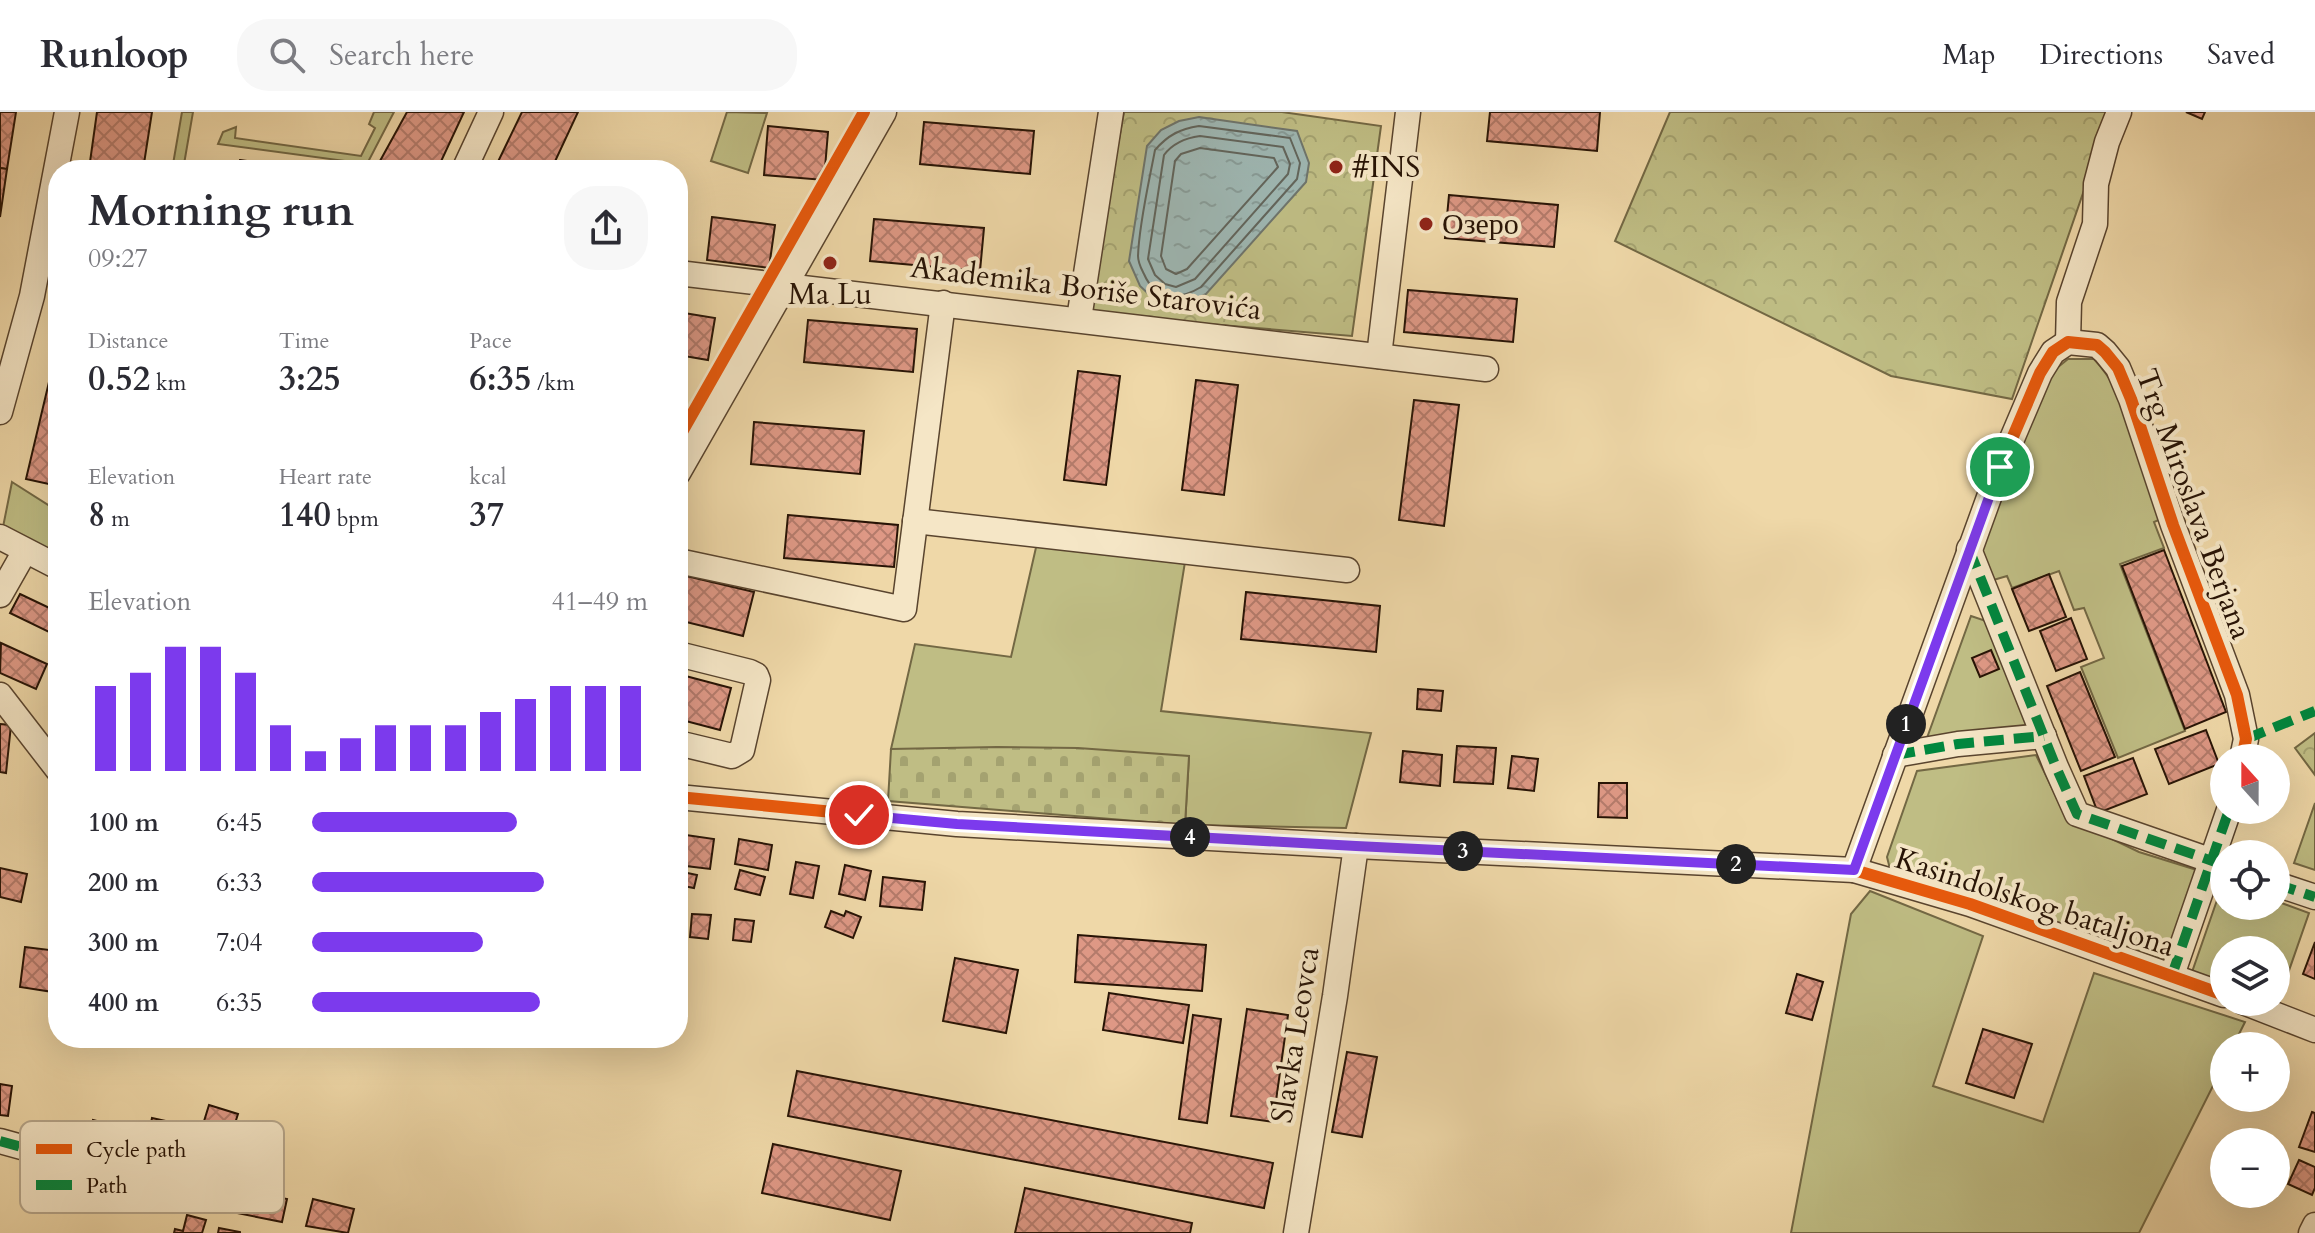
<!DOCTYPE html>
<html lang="en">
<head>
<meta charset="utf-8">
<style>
  body { margin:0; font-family:Cardo,serif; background:#f7f7f7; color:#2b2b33; height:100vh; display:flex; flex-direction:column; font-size:30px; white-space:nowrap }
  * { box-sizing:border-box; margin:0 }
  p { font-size:26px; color:#7c7c81 }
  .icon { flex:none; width:44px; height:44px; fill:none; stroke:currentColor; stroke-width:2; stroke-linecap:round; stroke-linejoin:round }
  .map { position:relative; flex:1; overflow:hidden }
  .details { position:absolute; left:48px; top:48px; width:640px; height:888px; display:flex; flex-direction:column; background:#fff; border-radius:32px; box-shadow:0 8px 32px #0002 }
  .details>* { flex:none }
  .needle { width:52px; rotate:339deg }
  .tools { position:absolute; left:2210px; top:632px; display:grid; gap:16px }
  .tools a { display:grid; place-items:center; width:80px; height:80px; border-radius:50%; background:#fff; box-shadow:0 8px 32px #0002; font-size:40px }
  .pin { position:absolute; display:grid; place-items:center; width:68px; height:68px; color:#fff; margin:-34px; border:4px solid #fff; border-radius:50%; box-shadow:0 2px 8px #0007 }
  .km { position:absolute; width:40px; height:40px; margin:-20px; border-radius:50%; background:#222; color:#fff; font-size:22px; line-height:40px; text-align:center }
  .round { display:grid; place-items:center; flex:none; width:84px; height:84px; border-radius:32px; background:#f7f7f7 }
  .overview { display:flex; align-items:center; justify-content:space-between; height:136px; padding:0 40px }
  h1 { font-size:44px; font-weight:600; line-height:60px }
  .metrics { display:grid; grid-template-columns:repeat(3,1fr); gap:12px; height:136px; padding:8px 40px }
  .metrics div { display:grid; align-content:center }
  .metrics b { font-size:34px; font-weight:600 }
  .metrics small { font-size:22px; font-weight:400 }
  .metrics p { font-size:22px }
  .chart { height:224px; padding:16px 40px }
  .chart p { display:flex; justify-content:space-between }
  .chart svg { width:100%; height:144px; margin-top:8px; stroke:#7c3aed; stroke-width:6 }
  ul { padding:0 40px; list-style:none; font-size:26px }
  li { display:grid; grid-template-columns:128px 96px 1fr; align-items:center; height:60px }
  li i { height:20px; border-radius:10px; background:#7c3aed }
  header { display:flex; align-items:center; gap:48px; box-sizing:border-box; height:112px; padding:0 40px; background:#fff; border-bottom:2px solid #e1e1e2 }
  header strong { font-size:38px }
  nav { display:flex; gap:44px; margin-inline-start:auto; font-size:28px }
  .search { width:560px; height:72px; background:#f7f7f7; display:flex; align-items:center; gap:20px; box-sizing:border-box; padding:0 28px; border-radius:32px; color:#7c7c81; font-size:30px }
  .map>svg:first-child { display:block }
  .green { fill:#bfbd84; stroke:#736844; stroke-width:2 }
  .forest { fill:url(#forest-crowns); stroke:#736844; stroke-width:2 }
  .cemetery { fill:url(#cemetery-stones); stroke:#736844; stroke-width:2 }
  .water { fill:url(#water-ripples); stroke:#6e756d; stroke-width:2 }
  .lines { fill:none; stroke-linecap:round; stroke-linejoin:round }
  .shore { stroke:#62655c; stroke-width:2 }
  .building { fill:url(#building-cross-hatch); stroke:#271305; stroke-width:2 }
  .minor-casing { stroke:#59442e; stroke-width:27 }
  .minor { stroke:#f5e6c6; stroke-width:24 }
  .quiet { stroke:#00873e; stroke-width:10; stroke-dasharray:20 10; stroke-linecap:butt }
  .cycleway-casing { stroke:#f5e6c6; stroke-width:17 }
  .cycleway { stroke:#e8590c; stroke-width:12 }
  .route-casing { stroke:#fff; stroke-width:16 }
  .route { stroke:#7c3aed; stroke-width:10 }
  .poi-dot { fill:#8f2418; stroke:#f5e6c6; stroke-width:3 }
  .labels { text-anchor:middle; stroke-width:8; stroke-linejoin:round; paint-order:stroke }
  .poi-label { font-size:30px; fill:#271305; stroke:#f5e6c6; text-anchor:start }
  .street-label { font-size:30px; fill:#271305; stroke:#f5e6c6 }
  .key { fill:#f5e6c6; stroke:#b7a78c; stroke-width:2 }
  .key-label { font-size:22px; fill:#271305 }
</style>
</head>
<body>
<header>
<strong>Runloop</strong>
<div class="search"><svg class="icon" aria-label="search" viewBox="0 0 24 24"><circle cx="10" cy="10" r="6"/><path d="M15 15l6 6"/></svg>Search here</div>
<nav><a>Map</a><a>Directions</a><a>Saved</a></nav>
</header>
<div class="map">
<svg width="2315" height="1121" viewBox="0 0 2315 1121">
  <defs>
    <pattern id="forest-crowns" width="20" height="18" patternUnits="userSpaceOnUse" patternTransform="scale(2)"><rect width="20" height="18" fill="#bfbd84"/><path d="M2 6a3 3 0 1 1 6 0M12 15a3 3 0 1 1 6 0" fill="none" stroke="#a4a270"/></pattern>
    <pattern id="cemetery-stones" width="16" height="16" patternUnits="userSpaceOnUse" patternTransform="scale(2)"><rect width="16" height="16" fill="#bfbd84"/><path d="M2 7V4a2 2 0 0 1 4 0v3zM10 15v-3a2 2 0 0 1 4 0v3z" fill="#a4a270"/></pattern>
    <pattern id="water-ripples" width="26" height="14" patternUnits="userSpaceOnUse" patternTransform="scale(2)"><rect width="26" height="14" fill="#9eb7b3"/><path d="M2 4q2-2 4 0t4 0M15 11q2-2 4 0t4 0" fill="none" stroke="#889c98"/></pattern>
    <pattern id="building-cross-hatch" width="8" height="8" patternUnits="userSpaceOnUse" patternTransform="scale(2)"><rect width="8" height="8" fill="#de9885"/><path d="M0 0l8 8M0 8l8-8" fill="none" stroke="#b47b6b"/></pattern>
  </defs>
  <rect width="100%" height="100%" fill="#efd8a8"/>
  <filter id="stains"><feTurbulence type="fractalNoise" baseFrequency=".0025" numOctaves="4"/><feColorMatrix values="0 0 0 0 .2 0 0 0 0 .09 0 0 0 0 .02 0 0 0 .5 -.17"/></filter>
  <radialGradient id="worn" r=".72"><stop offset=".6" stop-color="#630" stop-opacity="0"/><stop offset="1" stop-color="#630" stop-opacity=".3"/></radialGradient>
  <g class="green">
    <path d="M182,0H193L183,58H172Z"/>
    <path d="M374,0H394L367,52L218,32L223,20L236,15L235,26L361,44L375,16L369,12Z"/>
    <path d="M727,0L767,1L748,61L711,49Z"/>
    <path d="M2068,247H2094C2133,290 2148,351 2163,406L2154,410L2164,436L2120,452L2185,619L2118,646L2081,555L2104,546L2084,496L2074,498L2059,459L2012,476L2007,464L1990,469L1978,439L2052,260Z"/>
    <path d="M12,370L56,398L51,413L58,416V449L3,415Z"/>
    <path d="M1040,418L1185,450L1161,599L1371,621L1346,716L1185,713L1189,645L891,637L915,532L1011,545Z"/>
    <path d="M1971,504L1989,510L2030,620L1923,637Z"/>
    <path d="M2036,643L2066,705L2139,740L2200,759L2168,849L1891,761L1887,745L1917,659Z"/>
    <path d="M2315,691V758L2294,751Z"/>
    <path d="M2223,771L2224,794H2276V789L2309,801L2277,893L2276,838H2224V875L2191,863Z"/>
    <path d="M1870,779L1983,824L1933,974L2043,1010L2094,861L2245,910L2233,934H2224V952L2139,1121H1791L1851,802Z"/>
  </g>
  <g class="forest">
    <path d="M1124,0H1282L1381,14L1352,224L1087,202Z"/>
    <path d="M1670,0H2111L2012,287L1891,264L1615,129Z"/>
    <path d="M2315,621V663L2295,636Z"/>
  </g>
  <path class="cemetery" d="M997,635L1078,636L1189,644L1185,713L888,689L891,637Z"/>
  <path class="water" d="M1199,5L1297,19L1309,51L1306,70L1206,182L1190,190L1175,193L1155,188L1140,174L1129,149L1147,34L1161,18L1179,9Z"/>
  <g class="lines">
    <g class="shore">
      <path d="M1199,14L1290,26L1300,51L1297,67L1201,175C1180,188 1155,188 1144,162C1141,156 1138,151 1138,144C1139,112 1149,70 1155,38C1168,23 1180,17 1199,14Z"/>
      <path d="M1200,24L1283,35L1290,52L1288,62L1195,167L1176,175L1165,172L1155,163L1148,147L1164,43C1173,31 1185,26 1200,24Z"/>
      <path d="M1200,36L1274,46L1278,55L1187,157L1176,162L1166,157L1161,144L1175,49L1181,42Z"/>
    </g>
  </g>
  <g class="building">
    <path d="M0,0H16L7,57L0,56Z"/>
    <path d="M97,0H152L143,58L89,57Z"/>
    <path d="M407,0H464L437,58H375Z"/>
    <path d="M522,0H578L551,58H494Z"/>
    <path d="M1490,0H1600L1597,39L1487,29Z"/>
    <path d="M2186,0H2205L2202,7Z"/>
    <path d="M924,10L1034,19L1030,62L920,52Z"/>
    <path d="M768,14L828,20L824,68L764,63Z"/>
    <path d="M240,48L314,58H238Z"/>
    <path d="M0,56L7,57L0,105Z"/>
    <path d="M1449,83L1558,93L1554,135L1445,126Z"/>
    <path d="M712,105L775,113L769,156L707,148Z"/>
    <path d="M874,107L984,116L980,159L870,149Z"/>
    <path d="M1408,178L1517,187L1513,230L1404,220Z"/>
    <path d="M678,200L715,206L708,248L678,243Z"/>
    <path d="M808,208L917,217L913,260L804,250Z"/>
    <path d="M58,232V374L26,367Z"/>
    <path d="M1078,259L1120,264L1106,373L1064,368Z"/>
    <path d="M1196,268L1238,273L1224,383L1182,378Z"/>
    <path d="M1414,288L1459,293L1444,414L1399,408Z"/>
    <path d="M754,310L864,319L860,362L751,352Z"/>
    <path d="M788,403L898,413L894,455L784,446Z"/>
    <path d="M2164,438L2226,600L2185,617L2122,454Z"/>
    <path d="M678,462L754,480L743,524L678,508Z"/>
    <path d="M2049,462L2066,505L2029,519L2012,477Z"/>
    <path d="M1246,480L1380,494L1376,540L1241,527Z"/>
    <path d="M20,482L58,500L49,520L10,501Z"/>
    <path d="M2071,506L2087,547L2056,559L2040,519Z"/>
    <path d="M1,531L47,552L36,577L0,561Z"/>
    <path d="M1991,538L1999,557L1980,565L1972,546Z"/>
    <path d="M2080,560L2115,645L2081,659L2047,574Z"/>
    <path d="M678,562L731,576L720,618L678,607Z"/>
    <path d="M1418,577L1443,579L1441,599L1417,597Z"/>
    <path d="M0,612L11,613L6,661L0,660Z"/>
    <path d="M2206,618L2219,652L2169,672L2155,637Z"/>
    <path d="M1457,634L1496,636L1493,672L1454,670Z"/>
    <path d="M1403,639L1442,643L1440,674L1400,670Z"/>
    <path d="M1512,644L1538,647L1534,679L1508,676Z"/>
    <path d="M2133,646L2147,682L2098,701L2084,664Z"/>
    <path d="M1599,671H1627V706L1598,705Z"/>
    <path d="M679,722L714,727L710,757L678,753Z"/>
    <path d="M739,727L772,733L768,758L735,752Z"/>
    <path d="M796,750L819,754L813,786L790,782Z"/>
    <path d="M55,753H58V794L50,793Z"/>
    <path d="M845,753L871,759L865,788L839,782Z"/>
    <path d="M0,756L27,762L21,790L0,785Z"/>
    <path d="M740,758L765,765L760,783L735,777Z"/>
    <path d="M678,759L697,763L694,776L678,773Z"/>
    <path d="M883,765L925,770L922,798L880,794Z"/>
    <path d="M831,799L844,804L846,799L861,805L853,826L825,815Z"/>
    <path d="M692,802L711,803L708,827L690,825Z"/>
    <path d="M735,807L754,809L751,830L733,828Z"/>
    <path d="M1078,823L1206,833L1202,879L1075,870Z"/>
    <path d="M2315,830V867L2303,862Z"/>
    <path d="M25,835L58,839L53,880L20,875Z"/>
    <path d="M955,846L1018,858L1006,921L943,909Z"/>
    <path d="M1797,862L1823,870L1812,908L1786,901Z"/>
    <path d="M1109,881L1189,893L1183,931L1103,918Z"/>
    <path d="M1247,897L1288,903L1273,1010L1231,1004Z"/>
    <path d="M1193,903L1221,907L1207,1011L1179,1007Z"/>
    <path d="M1983,917L2032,932L2014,986L1966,971Z"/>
    <path d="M1347,940L1377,945L1362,1025L1332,1020Z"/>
    <path d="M797,959L1273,1051L1264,1096L788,1004Z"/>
    <path d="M0,972L12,974L8,1004L0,1003Z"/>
    <path d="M209,993L238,1002L230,1027L201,1019Z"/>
    <path d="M2312,1000L2315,1001V1040L2299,1035Z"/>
    <path d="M152,1006L175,1011L169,1041L146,1036Z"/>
    <path d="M93,1008L112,1013L106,1037L87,1032Z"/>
    <path d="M773,1032L901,1059L890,1108L762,1081Z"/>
    <path d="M2299,1048L2315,1055V1076L2312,1083L2288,1072Z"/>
    <path d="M1025,1076L1192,1111L1190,1121H1015Z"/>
    <path d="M241,1078L287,1087L282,1110L237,1101Z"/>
    <path d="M313,1087L354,1097L348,1121L306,1114Z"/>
    <path d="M187,1103L206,1108L202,1121H174L175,1117L183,1119Z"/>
    <path d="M219,1116L240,1120V1121H218Z"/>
  </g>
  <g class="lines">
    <g class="minor-casing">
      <g id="minor">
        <path d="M464,58L491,0"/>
        <path d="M678,161L1486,257"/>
        <path d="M1079,207L1111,0"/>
        <path d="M2068,230L2069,190L2095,112L2096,72L2107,30L2119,0"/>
        <path d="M1379,244L1408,0"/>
        <path d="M0,300L32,184L67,0"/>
        <path d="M678,361L884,0"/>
        <path d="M915,409L1347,458"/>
        <path d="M0,425L58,455"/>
        <path d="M1969,437L2056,655L2077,702L2224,753"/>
        <path d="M678,449L904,497L943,191"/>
        <path d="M0,483L25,439"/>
        <path d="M678,542L750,560L756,563L758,568L742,638L732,644L678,631"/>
        <path d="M0,583L58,658"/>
        <path d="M1895,643L1958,632L2044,624"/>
        <path d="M678,685L957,712L1356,734L1854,758L1970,792L2224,883"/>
        <path d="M1854,758L2000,355L2040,261L2053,240L2068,230L2097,233L2105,240L2118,256L2131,287L2173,413L2237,583L2246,627L2242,646"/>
        <path d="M2276,772L2315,785"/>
        <path d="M2172,863L2229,698"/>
        <path d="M2243,890L2315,918"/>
        <path d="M0,1029L188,1081"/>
        <path d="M1296,1121L1335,884L1356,734"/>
        <path d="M2311,1121L2315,1113"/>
      </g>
    </g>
    <use href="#minor" class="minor"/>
    <g class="quiet">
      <path d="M1969,437L2056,655L2077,702L2224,753"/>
      <path d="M2246,627L2315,599"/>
      <path d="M1895,643L1958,632L2044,624"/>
      <path d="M2276,772L2315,785"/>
      <path d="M2172,863L2229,698"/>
      <path d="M0,1029L188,1081"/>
    </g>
    <g class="cycleway-casing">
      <g id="cycleway">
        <path d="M678,327L864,0"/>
        <path d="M678,685L957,712L1356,734L1854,758L1970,792L2224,883"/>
        <path d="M1854,758L2000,355L2040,261L2053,240L2068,230L2097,233L2105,240L2118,256L2131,287L2173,413L2237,583L2246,627L2242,646"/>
      </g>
    </g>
    <use href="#cycleway" class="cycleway"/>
  </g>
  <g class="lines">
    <g class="route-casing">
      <path id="route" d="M859,703L957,712L1356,734L1854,758L2000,355"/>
    </g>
    <use href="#route" class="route"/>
  </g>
  <g class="poi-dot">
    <circle cx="1336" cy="55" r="8"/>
    <circle cx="1426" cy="112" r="8"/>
    <circle cx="830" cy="151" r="8"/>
  </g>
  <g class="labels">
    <g class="poi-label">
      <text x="1352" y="65">#INS</text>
      <text x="1442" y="122">Озеро</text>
      <text x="830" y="192" text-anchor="middle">Ma Lu</text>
    </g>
    <g class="street-label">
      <text transform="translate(1086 176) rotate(7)" y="10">Akademika Boriše Starovića</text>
      <text transform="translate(2194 392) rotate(70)" y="10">Trg Miroslava Berjana</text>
      <text transform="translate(2035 790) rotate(18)" y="10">Kasindolskog bataljona</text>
      <text transform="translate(1295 923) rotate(-81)" y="10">Slavka Leovca</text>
    </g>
  </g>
  <rect x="20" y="1009" width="264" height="92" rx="12" class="key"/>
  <rect x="36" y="1032" width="36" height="10" fill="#e8590c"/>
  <rect x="36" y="1068" width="36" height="10" fill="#00873e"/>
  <g class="key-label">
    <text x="86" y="1045">Cycle path</text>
    <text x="86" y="1081">Path</text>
  </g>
  <rect width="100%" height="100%" filter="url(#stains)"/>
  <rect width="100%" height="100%" fill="url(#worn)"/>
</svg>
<div class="tools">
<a><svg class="needle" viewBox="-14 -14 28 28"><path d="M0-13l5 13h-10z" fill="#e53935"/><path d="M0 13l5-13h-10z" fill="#7c7c81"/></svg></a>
<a><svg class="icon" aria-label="locate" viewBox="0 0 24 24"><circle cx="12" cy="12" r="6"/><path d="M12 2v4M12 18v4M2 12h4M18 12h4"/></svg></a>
<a><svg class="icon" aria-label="layers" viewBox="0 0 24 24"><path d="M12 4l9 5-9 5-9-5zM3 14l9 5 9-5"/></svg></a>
<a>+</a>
<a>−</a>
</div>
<div class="pin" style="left:2000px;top:355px;background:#1e9e55"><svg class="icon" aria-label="arrive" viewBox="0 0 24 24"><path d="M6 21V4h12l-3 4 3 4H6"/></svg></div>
<div class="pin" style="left:859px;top:703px;background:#d93025"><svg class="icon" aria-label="check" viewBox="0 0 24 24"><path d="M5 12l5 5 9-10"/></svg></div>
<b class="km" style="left:1906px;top:612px">1</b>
<b class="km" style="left:1736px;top:752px">2</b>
<b class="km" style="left:1463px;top:739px">3</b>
<b class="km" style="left:1190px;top:725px">4</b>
<section class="details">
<div class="overview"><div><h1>Morning run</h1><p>09:27</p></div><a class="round"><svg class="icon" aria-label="share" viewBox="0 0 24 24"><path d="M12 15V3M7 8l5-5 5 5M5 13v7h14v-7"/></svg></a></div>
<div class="metrics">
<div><p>Distance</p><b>0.52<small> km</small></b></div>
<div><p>Time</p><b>3:25</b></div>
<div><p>Pace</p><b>6:35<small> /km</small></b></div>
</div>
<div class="metrics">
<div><p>Elevation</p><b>8<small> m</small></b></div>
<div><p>Heart rate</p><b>140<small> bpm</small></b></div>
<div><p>kcal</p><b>37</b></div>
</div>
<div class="chart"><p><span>Elevation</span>41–49 m</p>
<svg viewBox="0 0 160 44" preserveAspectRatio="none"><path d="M5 44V18M15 44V14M25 44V6M35 44V6M45 44V14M55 44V30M65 44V38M75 44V34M85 44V30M95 44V30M105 44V30M115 44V26M125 44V22M135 44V18M145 44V18M155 44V18"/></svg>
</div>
<ul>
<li><b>100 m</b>6:45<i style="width:61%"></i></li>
<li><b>200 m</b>6:33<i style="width:69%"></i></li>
<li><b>300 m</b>7:04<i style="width:51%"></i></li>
<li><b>400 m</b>6:35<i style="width:68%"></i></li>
</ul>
</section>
</div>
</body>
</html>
